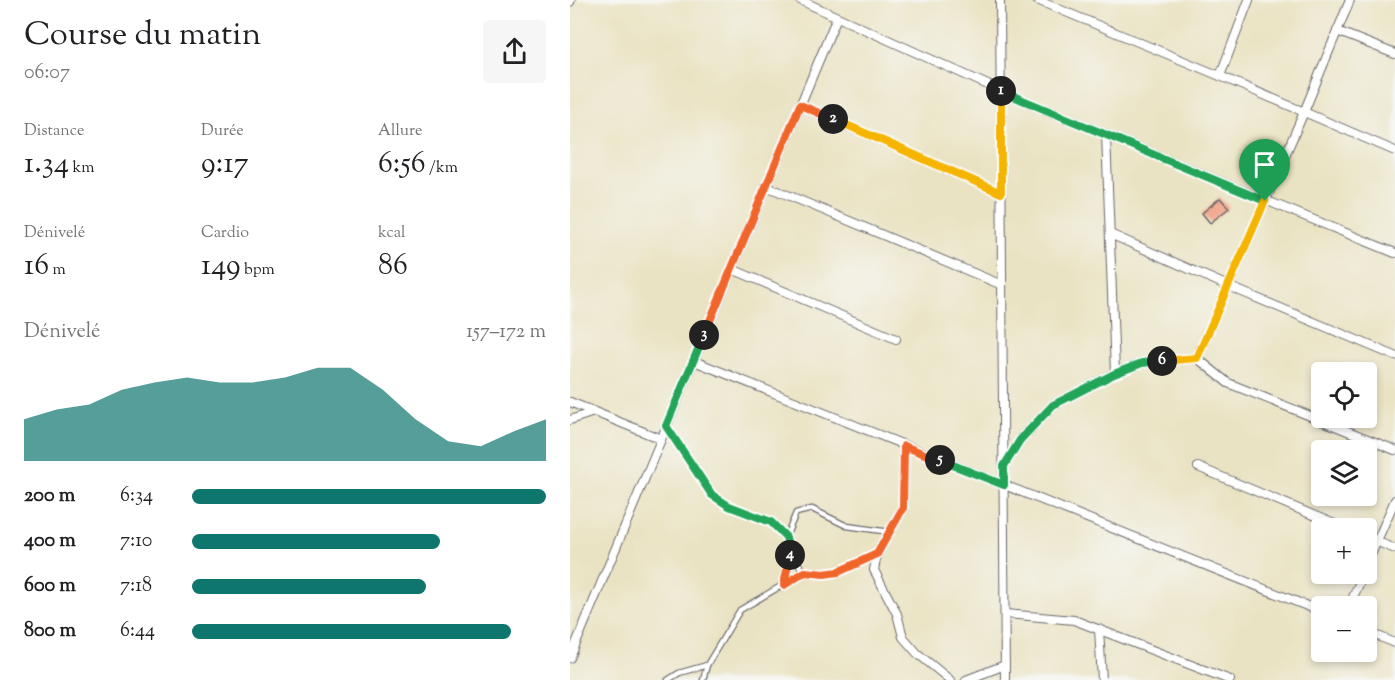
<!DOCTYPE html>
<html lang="fr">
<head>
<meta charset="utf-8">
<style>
  body { margin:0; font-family:"Sorts Mill Goudy",serif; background:#f6f6f6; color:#202124; height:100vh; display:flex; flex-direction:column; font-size:22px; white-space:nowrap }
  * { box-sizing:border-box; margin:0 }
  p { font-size:20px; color:#757577 }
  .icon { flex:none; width:33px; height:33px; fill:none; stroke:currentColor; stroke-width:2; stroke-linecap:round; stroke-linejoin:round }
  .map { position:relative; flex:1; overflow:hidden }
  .details { display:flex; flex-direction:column; background:#fff; width:570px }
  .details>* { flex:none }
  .buttons { position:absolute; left:741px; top:362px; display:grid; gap:12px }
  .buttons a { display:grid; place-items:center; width:66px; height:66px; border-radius:6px; background:#fff; box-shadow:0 3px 9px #0003; font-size:30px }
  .pin { position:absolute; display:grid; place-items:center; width:51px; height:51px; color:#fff; margin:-62px -26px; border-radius:50% 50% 50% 0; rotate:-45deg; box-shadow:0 0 6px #0007 }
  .pin .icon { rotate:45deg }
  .km { position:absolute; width:30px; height:30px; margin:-15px; border-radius:50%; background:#222; color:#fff; font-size:16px; line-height:30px; text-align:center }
  .round { display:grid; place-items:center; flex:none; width:63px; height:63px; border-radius:6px; background:#f6f6f6 }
  .head { display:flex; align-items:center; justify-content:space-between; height:102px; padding:0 24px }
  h1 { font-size:33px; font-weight:600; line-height:45px }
  .figures { display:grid; grid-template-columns:repeat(3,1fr); gap:9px; height:102px; padding:6px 24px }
  .figures div { display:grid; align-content:center }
  .figures b { font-size:30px; font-weight:600 }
  .figures small { font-size:16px; font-weight:400 }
  .figures p { font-size:16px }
  .chart { height:168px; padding:12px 24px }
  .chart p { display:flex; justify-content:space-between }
  .chart svg { width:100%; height:108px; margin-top:6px; fill:#0f766e; opacity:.7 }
  ul { padding:0 24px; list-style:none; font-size:20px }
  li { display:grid; grid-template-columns:96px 72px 1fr; align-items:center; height:45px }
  li i { height:15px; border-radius:8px; background:#0f766e }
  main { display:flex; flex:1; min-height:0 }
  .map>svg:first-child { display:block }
  .building { fill:#f2a186 }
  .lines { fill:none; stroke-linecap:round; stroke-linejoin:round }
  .lane-casing { stroke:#68666b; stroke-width:7 }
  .street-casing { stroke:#68666b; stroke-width:10 }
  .lane { stroke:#fff; stroke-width:4.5 }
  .street { stroke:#fff; stroke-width:8 }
  .split-1-casing { stroke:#fff; stroke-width:12 }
  .split-2-casing { stroke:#fff; stroke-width:12 }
  .split-3-casing { stroke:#fff; stroke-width:12 }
  .split-4-casing { stroke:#fff; stroke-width:12 }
  .split-5-casing { stroke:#fff; stroke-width:12 }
  .split-6-casing { stroke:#fff; stroke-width:12 }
  .split-7-casing { stroke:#fff; stroke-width:12 }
  .split-1 { stroke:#22a559; stroke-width:8 }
  .split-2 { stroke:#f5b400; stroke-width:8 }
  .split-3 { stroke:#f0652b; stroke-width:8 }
  .split-4 { stroke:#22a559; stroke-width:8 }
  .split-5 { stroke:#f0652b; stroke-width:8 }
  .split-6 { stroke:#22a559; stroke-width:8 }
  .split-7 { stroke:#f5b400; stroke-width:8 }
</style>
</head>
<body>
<main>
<section class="details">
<div class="head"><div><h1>Course du matin</h1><p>06:07</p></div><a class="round"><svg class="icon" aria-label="share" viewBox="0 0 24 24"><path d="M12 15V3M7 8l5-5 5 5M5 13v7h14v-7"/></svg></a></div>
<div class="figures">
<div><p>Distance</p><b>1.34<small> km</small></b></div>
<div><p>Durée</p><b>9:17</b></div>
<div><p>Allure</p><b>6:56<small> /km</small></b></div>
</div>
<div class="figures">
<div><p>Dénivelé</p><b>16<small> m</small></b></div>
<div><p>Cardio</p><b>149<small> bpm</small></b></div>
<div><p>kcal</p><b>86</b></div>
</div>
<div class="chart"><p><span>Dénivelé</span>157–172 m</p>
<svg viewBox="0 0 160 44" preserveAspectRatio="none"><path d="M0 44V27L10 23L20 21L30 15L40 12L50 10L60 12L70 12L80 10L90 6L100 6L110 15L120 27L130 36L140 38L150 32L160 27V44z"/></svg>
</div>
<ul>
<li><b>200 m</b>6:34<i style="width:100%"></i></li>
<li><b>400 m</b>7:10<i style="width:70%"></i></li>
<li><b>600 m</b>7:18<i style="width:66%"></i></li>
<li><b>800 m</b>6:44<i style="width:90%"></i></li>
</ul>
</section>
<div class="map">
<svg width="825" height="680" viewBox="0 0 825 680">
  <rect width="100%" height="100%" fill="#f6f6f2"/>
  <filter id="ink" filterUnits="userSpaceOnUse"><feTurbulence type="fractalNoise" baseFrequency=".0167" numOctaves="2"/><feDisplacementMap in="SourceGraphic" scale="12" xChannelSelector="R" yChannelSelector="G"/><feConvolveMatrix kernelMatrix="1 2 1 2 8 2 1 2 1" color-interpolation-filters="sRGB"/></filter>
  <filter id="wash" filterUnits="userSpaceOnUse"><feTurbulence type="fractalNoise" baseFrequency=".008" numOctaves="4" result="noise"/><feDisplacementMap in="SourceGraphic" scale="24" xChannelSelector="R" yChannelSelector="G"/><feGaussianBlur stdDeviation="1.35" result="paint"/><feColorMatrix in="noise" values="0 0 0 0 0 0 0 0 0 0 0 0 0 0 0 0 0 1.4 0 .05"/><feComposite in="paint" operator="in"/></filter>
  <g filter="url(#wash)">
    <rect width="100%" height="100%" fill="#eae3c3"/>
    <g id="blocks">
      <path class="building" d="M650,198L659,208L640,223L632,213Z"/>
    </g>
  </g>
  <g filter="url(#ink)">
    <use href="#blocks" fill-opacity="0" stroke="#68666b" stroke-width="1.5"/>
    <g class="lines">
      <g class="lane-casing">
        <g id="lane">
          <path d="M96,427L142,495L159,506L201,522L216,537L220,553L214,585"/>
          <path d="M216,537L226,513L242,509L277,526L320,532"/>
          <path d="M220,553L235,572"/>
          <path d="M98,680L109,673L137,665L170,610L235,572L254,574L268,572L307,554"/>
          <path d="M133,680L137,665"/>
        </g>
      </g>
      <g class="street-casing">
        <g id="street">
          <path d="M230,0L431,91L695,200L825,253"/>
          <path d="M430,0L435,680"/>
          <path d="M467,0L650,76L825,151"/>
          <path d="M0,2L1,0"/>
          <path d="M767,31L825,54"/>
          <path d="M650,76L679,0"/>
          <path d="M230,105L431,193"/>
          <path d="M536,134L545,373"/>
          <path d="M196,186L432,285"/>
          <path d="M540,234L658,286L825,356"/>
          <path d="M162,269L326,339"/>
          <path d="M627,358L734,112L780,0"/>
          <path d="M124,361L752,612"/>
          <path d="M0,402L91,439"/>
          <path d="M0,420L24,412"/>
          <path d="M334,445L333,508L307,554L304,570L327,614L333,637L347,653L380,680"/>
          <path d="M434,466L450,440L483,405L545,373L572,363L627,358L658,383L825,450"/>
          <path d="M628,467L774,528"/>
          <path d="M796,537L825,549"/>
          <path d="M796,566L825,500"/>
          <path d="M779,606L794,573"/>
          <path d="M435,614L504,620L660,680"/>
          <path d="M529,629L532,680"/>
          <path d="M796,631L825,643"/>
          <path d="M0,658L267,17"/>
          <path d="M396,680L435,665"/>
        </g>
      </g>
      <use href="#lane" class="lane"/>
      <use href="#street" class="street"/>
    </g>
  </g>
  <g class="lines" filter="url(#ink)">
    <g class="split-1-casing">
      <path id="split-1" d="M431,91L695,201"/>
    </g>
    <g class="split-2-casing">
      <path id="split-2" d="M263,119L431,193V91"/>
    </g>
    <g class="split-3-casing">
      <path id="split-3" d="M134,335L230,105L263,119"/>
    </g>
    <g class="split-4-casing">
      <path id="split-4" d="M134,335L96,426L142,495L159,506L201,522L216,537L220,555"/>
    </g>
    <g class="split-5-casing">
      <path id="split-5" d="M220,555L214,585L235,572L254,574L268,572L307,554L333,508L334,446L370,460"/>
    </g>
    <g class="split-6-casing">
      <path id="split-6" d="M370,460L434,485V466L450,440L483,405L544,374L572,363L592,361"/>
    </g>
    <g class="split-7-casing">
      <path id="split-7" d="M592,361L627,358L695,201"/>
    </g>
    <use href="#split-1" class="split-1"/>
    <use href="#split-2" class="split-2"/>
    <use href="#split-3" class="split-3"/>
    <use href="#split-4" class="split-4"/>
    <use href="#split-5" class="split-5"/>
    <use href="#split-6" class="split-6"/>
    <use href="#split-7" class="split-7"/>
  </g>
</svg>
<div class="buttons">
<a><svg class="icon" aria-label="locate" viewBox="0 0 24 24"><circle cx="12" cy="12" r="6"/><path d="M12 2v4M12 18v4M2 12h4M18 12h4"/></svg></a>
<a><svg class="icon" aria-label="layers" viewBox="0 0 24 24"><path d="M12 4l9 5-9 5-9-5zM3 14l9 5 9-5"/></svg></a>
<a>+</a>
<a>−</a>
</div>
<div class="pin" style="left:695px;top:201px;background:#1e9e55"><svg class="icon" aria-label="arrive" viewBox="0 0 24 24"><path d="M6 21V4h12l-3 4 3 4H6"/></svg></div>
<b class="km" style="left:431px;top:91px">1</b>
<b class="km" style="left:263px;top:119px">2</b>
<b class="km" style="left:134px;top:335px">3</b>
<b class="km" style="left:220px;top:555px">4</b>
<b class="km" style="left:370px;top:460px">5</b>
<b class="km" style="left:592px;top:361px">6</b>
</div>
</main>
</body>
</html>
